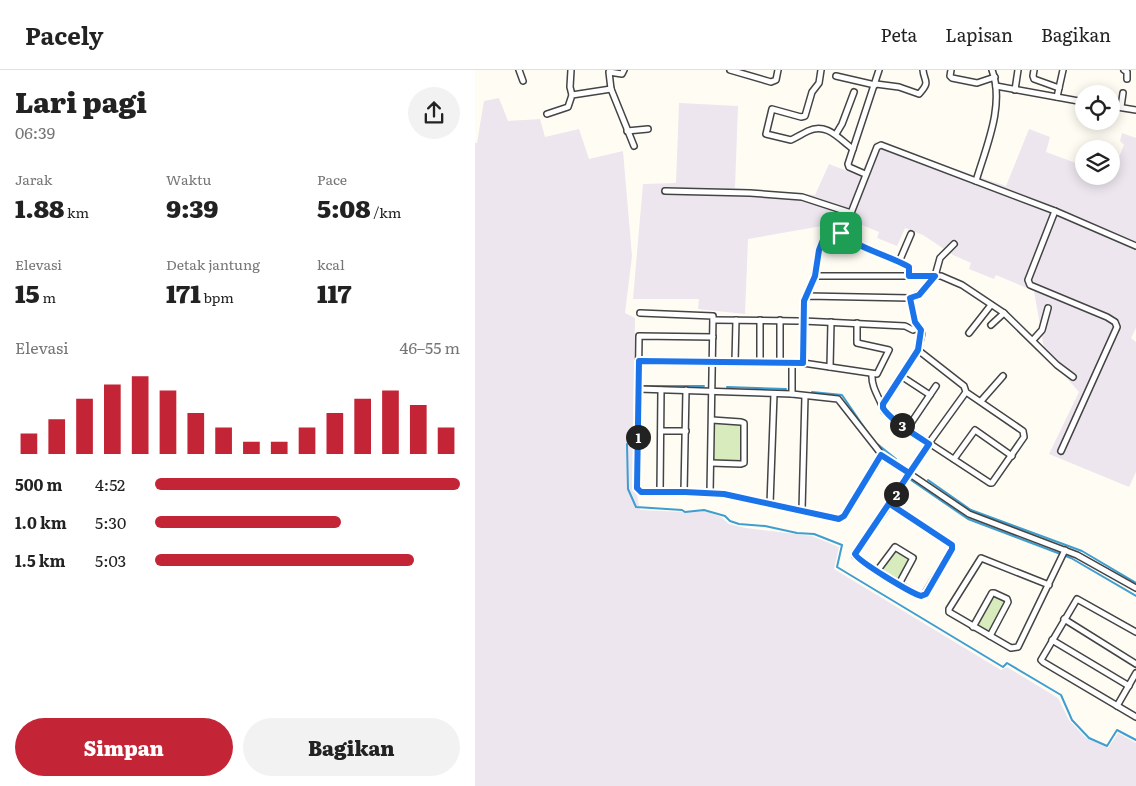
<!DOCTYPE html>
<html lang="id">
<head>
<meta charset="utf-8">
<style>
  body { margin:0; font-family:Literata,serif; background:#f2f2f2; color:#222; height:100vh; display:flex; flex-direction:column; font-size:19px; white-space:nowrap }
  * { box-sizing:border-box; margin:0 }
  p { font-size:16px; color:#767676 }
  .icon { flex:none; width:28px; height:28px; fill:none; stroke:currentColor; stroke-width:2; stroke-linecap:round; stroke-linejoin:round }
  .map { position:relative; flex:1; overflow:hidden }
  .sheet { display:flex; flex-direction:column; background:#fff; width:475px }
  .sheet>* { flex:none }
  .buttons { position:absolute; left:600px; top:15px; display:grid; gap:10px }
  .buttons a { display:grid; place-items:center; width:45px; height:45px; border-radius:50%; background:#fff; box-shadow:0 2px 12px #0003; font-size:25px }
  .pin { position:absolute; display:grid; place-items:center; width:42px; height:42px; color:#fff; margin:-21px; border-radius:10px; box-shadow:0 2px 8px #0006 }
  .km { position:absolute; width:25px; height:25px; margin:-12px; border-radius:50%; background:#222; color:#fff; font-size:14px; line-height:25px; text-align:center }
  .round { display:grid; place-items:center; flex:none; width:52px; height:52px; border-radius:26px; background:#f2f2f2 }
  .head { display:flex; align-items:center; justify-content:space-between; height:85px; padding:0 15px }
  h1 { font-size:28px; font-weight:800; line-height:38px }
  .metrics { display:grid; grid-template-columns:repeat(3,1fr); gap:8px; height:85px; padding:5px 15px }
  .metrics div { display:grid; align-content:center }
  .metrics b { font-size:25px; font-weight:800 }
  .metrics small { font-size:14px; font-weight:400 }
  .metrics p { font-size:14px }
  .chart { height:140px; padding:10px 15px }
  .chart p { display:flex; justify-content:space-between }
  .chart svg { width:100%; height:90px; margin-top:5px; stroke:#c42536; stroke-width:6 }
  .action { display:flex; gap:10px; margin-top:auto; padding:10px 15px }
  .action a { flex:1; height:58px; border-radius:30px; background:#c42536; color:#fff; font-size:20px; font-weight:800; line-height:58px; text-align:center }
  .action a+a { background:#f2f2f2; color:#222 }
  ul { padding:0 15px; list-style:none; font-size:16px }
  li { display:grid; grid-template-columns:80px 60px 1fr; align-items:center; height:38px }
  li i { height:12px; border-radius:6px; background:#c42536 }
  header { display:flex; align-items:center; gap:30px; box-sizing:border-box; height:70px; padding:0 25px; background:#fff; border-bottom:1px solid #e0e0e0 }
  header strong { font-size:24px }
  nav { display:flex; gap:28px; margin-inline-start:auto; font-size:18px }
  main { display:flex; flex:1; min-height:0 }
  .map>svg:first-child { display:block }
  .industrial { fill:#ede6ef }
  .green { fill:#d7ebbc }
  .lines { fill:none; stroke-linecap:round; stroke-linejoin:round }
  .stream { stroke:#3e9ed0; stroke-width:2 }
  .street-casing { stroke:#444; stroke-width:8 }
  .street { stroke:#fff; stroke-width:5 }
  .route-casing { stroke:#fff; stroke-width:10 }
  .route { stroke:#1a73e8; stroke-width:6 }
</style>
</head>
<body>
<header>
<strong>Pacely</strong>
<nav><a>Peta</a><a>Lapisan</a><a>Bagikan</a></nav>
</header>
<main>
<section class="sheet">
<div class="head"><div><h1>Lari pagi</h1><p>06:39</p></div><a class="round"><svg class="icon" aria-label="share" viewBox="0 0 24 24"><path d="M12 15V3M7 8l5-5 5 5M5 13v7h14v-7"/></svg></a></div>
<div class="metrics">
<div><p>Jarak</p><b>1.88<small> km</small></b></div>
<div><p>Waktu</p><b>9:39</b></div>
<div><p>Pace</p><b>5:08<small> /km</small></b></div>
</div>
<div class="metrics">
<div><p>Elevasi</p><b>15<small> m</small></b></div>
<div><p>Detak jantung</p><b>171<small> bpm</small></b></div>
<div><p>kcal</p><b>117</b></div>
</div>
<div class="chart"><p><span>Elevasi</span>46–55 m</p>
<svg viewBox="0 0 160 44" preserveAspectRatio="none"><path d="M5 44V34M15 44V27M25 44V17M35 44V10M45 44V6M55 44V13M65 44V24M75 44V31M85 44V38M95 44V38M105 44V31M115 44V24M125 44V17M135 44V13M145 44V20M155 44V31"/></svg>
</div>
<ul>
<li><b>500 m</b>4:52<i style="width:100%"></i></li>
<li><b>1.0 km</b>5:30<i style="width:61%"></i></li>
<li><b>1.5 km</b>5:03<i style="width:85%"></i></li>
</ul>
<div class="action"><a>Simpan</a><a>Bagikan</a></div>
</section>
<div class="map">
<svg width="661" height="716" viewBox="0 0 661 716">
  <rect width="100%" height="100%" fill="#fffcf4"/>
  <g class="industrial">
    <path d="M24,28L33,51L65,49L70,67L104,59L114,89L148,81L157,186L150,243L160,248L158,373L159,410L165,440L210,442L229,440L246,447L254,454L271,458L337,466L364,477L359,499L526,600L532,597L583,628L594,650L610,667L633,678L643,663L661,673V716H0V73H2L9,31Z"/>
    <path d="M204,33L263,36L260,118L340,125L354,94L385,106L400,72L531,116L554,59L575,67L571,82L609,96V106H636L649,75L645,71L647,63L661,68V258L656,268L661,272V402L654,417L574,384L604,322L570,284L559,221L521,205L519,209L494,199L496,193L478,185L448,165L430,158L422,176L402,168L404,162L375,150L371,142L363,159L347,156L273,169L270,244L223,239L224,229H158L168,114L201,113Z"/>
  </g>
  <g class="green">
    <path d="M238,351L268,353V394L238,392Z"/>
    <path d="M420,477L437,489L424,510L406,499Z"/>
    <path d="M519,523L532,531L514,562L501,554Z"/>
  </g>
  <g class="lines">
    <g class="stream">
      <path d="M165,316H229"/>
      <path d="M252,317L311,319"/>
      <path d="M337,322L367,325L393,363"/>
      <path d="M401,373L421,389"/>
      <path d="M152,374L153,419L161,437L207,440L210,442L229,440L250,446L255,451L264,454L290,456L322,463L339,464L367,475L362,497L528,597L532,593L586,625L597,650L614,668L632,676L642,660L661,670"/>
      <path d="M436,410L493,449L596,488L661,526"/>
      <path d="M453,410L496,440L607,481L661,513"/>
    </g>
    <g class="street-casing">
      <g id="street">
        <path d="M44,0L48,11"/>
        <path d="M96,0L95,17L97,25"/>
        <path d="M149,0L147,4L134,2L136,19L159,76"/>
        <path d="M255,0L296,12L301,10L303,0"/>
        <path d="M346,0L344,13L337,22L330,46L326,47L297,39L291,64L316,70C322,67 327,64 333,61C352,52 364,69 378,79"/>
        <path d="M476,0L475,6L477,8L502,13L520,7"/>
        <path d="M559,0L558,6L559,9L584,18"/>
        <path d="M649,0L652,2V9"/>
        <path d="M361,6L400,15"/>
        <path d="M401,14L424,17L444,24C456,11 449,12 448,0"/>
        <path d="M521,16L609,32"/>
        <path d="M540,20L543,0"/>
        <path d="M582,27L588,0"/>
        <path d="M636,36L661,40"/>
        <path d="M646,37L648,23"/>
        <path d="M72,44L93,37L97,25L136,19"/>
        <path d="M152,61L173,59"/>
        <path d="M361,64L367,54L379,22"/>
        <path d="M390,104L374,97L373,94L404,0"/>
        <path d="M501,111C511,77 530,35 517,0"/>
        <path d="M190,121L275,123L327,127L376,143L402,77L406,75L580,141L661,176"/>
        <path d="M580,141L553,210L555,215L632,247L640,252L642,257L586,381"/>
        <path d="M366,163C373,174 420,188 434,197L435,198L434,205"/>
        <path d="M424,192L436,164"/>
        <path d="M340,206H466L487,215L529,243L582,295L598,307"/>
        <path d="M332,226L340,206L344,180L351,161L354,160L365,163L368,162L376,143"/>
        <path d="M165,243L238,246L235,423"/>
        <path d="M238,250L323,251"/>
        <path d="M305,250V293"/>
        <path d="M328,251L430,256L438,260L444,258"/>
        <path d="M516,255L529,243"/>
        <path d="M494,263L516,235"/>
        <path d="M238,267L164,266L162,417L164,421L249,424L364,449L369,446L407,385"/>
        <path d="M558,270L567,260L573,238"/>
        <path d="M443,280L489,316L491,322L548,361L549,367L517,413H515L454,373L491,322"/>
        <path d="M164,291L328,293L402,304L414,280L382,273V253"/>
        <path d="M260,292L261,250"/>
        <path d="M285,293V250"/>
        <path d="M328,293L329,231L332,226L435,228L446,223L460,206L465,188L479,174"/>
        <path d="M355,297L356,252"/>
        <path d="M397,304C396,318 405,328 409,341L432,359L454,373L415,434L380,483V486L402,501L443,525H449L477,479V475L415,434"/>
        <path d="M426,306L455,325"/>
        <path d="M163,319L317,324L363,329L407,385L494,444L602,485L661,518"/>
        <path d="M317,324V293"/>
        <path d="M506,331L528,306"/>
        <path d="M408,335L443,280L447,263L440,251L435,228"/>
        <path d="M432,359L461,316"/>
        <path d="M186,361H211"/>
        <path d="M479,389L500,360L537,386"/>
        <path d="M236,393L266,394L269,393V353L266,352L237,350"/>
        <path d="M185,422L186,320"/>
        <path d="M209,422L211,320"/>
        <path d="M295,434L299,324"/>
        <path d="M327,440L330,326"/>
        <path d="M402,501L420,477L438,488L424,514"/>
        <path d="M574,515L506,488L474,539V542L536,578L543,577L590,480"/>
        <path d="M589,549L661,594"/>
        <path d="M498,557L517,523H519L532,529L533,532L515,566"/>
        <path d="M661,562L602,529L566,590L568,592L661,647"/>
        <path d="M577,570L654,616"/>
        <path d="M642,636L661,603"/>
      </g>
    </g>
    <use href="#street" class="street"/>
  </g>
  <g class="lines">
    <g class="route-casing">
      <path id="route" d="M366,163L354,160L351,162L344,180L340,206L329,231L328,293L164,291L162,418L166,422H210L249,424L364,449L369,446L406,385L434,403L415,434L477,475V479L451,524L446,526C436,523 384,492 380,484L454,374C441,365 416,351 408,338V334L443,280L446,260L440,252L435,228L444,225L460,206H434V197C420,188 373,174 366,163"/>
    </g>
    <use href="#route" class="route"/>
  </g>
</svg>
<div class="buttons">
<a><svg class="icon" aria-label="locate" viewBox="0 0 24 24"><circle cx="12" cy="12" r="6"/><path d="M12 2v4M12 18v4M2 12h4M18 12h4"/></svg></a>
<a><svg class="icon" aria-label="layers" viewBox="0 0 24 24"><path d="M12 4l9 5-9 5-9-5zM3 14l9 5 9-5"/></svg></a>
</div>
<div class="pin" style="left:366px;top:163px;background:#1e9e55"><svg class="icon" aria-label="arrive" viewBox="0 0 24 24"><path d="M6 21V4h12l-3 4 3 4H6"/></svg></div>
<b class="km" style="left:163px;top:367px">1</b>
<b class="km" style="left:421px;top:424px">2</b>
<b class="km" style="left:427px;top:355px">3</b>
</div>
</main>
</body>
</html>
